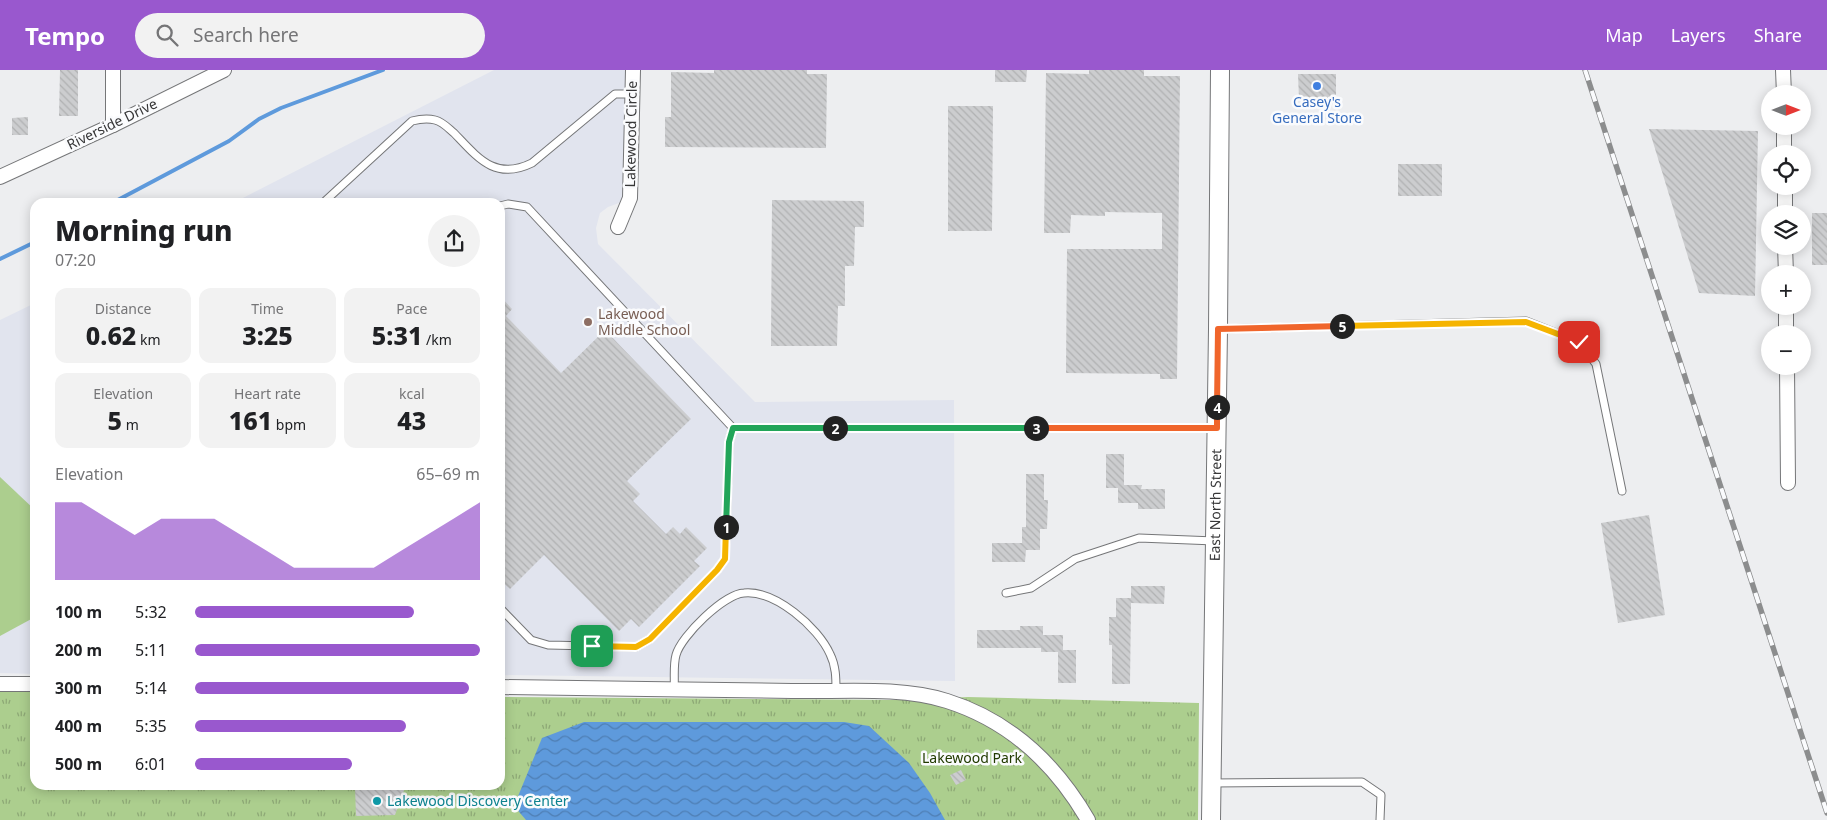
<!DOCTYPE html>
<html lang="en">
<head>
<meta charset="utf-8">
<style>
  body { margin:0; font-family:"Noto Sans",sans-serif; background:#f2f2f2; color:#202124; height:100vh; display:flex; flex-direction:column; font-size:19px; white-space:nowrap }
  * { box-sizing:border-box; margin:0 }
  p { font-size:16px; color:#757577 }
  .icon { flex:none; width:28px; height:28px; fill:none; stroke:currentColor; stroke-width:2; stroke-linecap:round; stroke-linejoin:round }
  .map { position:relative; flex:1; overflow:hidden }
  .details { position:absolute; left:30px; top:128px; width:475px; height:592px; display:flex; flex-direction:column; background:#fff; border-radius:15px; box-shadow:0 2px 12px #0003 }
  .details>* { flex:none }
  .needle { width:32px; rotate:90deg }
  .buttons { position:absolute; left:1761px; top:15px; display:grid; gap:10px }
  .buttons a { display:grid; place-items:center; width:50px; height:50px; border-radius:50%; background:#fff; box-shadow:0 2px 12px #0003; font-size:25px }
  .pin { position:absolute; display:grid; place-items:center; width:42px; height:42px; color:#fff; margin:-21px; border-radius:10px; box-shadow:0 2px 8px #0006 }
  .km { position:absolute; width:25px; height:25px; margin:-12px; border-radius:50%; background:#222; color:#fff; font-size:14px; line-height:25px; text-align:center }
  .round { display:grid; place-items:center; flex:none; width:52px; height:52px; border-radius:26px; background:#f2f2f2 }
  .overview { display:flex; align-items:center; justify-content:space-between; height:85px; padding:0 25px }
  h1 { font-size:28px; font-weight:800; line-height:38px }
  .metrics { display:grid; grid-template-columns:repeat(3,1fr); gap:8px; height:85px; padding:5px 25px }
  .metrics div { display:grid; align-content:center; border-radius:12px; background:#f2f2f2; text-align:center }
  .metrics b { font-size:25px; font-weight:800 }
  .metrics small { font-size:14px; font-weight:400 }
  .metrics p { font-size:14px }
  .chart { height:140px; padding:10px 25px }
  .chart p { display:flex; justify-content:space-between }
  .chart svg { width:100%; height:90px; margin-top:5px; fill:#9958ce; opacity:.7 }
  ul { padding:0 25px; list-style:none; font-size:16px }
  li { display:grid; grid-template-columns:80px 60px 1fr; align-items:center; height:38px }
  li i { height:12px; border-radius:6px; background:#9958ce }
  header { display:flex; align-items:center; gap:30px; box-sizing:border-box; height:70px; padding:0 25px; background:#9958ce; color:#fff }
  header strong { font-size:24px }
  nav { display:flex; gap:28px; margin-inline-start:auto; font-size:18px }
  .search { width:350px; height:45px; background:#f2f2f2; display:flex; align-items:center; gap:12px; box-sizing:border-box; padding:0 18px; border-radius:28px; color:#757577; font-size:19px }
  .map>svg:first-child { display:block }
  .built { fill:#e1e4ee }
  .grass { fill:#acce8e }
  .park { fill:url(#park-tufts) }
  .water { fill:url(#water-waves) }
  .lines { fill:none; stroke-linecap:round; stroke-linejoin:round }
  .stream { stroke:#5e9adc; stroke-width:4 }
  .building { fill:url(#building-back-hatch) }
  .service-casing { stroke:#757678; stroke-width:9 }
  .minor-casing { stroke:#757678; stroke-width:16 }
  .tertiary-casing { stroke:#757678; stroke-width:20 }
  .service { stroke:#fff; stroke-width:7 }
  .minor { stroke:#fff; stroke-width:14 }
  .tertiary { stroke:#fff; stroke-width:18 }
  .rail-casing { stroke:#8c8d8e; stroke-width:5.5 }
  .rail { stroke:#fafbfd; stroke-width:4; stroke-dasharray:11; stroke-linecap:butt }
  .split-1-casing { stroke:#fff; stroke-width:10 }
  .split-2-casing { stroke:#fff; stroke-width:10 }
  .split-3-casing { stroke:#fff; stroke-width:10 }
  .split-4-casing { stroke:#fff; stroke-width:10 }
  .split-5-casing { stroke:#fff; stroke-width:10 }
  .split-6-casing { stroke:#fff; stroke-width:10 }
  .split-1 { stroke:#f5b400; stroke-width:6 }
  .split-2 { stroke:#22a559; stroke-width:6 }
  .split-3 { stroke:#22a559; stroke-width:6 }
  .split-4 { stroke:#f0652b; stroke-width:6 }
  .split-5 { stroke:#f0652b; stroke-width:6 }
  .split-6 { stroke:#f5b400; stroke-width:6 }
  .shop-dot { fill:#3f7fe0; stroke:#fafbfd; stroke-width:2 }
  .education-dot { fill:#8d6e63; stroke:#fafbfd; stroke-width:2 }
  .culture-dot { fill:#0f9aa8; stroke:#fafbfd; stroke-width:2 }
  .labels { text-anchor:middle; stroke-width:5; stroke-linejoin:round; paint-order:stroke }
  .shop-label { font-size:14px; fill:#366cbe; stroke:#fafbfd }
  .street-label { font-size:14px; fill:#373738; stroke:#fafbfd }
  .education-label { font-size:14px; fill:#785e54; stroke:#fafbfd; text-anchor:start }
  .park-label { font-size:14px; fill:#223b00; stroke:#fafbfd }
  .culture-label { font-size:14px; fill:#0d838f; stroke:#fafbfd; text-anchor:start }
</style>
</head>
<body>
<header>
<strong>Tempo</strong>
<div class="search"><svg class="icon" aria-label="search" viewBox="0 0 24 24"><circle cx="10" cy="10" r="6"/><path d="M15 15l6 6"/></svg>Search here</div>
<nav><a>Map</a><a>Layers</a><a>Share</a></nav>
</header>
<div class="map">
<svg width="1827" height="750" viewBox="0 0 1827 750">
  <defs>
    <pattern id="park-tufts" width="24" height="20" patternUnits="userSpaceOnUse" patternTransform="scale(1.25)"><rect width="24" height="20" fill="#acce8e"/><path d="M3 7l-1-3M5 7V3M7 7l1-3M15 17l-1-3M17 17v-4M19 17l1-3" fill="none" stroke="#8da875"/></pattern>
    <pattern id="water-waves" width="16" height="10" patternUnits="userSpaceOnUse" patternTransform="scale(1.25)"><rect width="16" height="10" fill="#5e9adc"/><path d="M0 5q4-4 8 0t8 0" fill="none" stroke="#4e7eb3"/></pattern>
    <pattern id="building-back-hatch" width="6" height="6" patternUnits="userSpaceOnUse" patternTransform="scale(1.25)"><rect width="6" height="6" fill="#cccdcf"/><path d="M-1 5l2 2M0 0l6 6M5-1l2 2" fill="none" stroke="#b0b1b2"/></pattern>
  </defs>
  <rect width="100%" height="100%" fill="#edeef0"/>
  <g class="built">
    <path d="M494,0H628L625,123L619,133L608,137L600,143L596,158L598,174L755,332L954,330L955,611L500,605V132H235Z"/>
    <path d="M35,233V604L0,603V250Z"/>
  </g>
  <path class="grass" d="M0,407L35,440V547L0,566Z"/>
  <path class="park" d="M0,622H35V715H500V627L902,630L968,627L1199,633L1198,750H0Z"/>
  <path class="water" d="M584,652H844L869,656L909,693L930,723L945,750H526L514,736L542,668Z"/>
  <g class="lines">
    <g class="stream">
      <path d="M114,132L229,71L259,49L281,38L383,0"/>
      <path d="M0,189L35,172"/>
    </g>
  </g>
  <g class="building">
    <path d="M60,0H78V46H59Z"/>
    <path d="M714,0H807V4H827L826,78L665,77V47H671V2L714,3Z"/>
    <path d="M995,0H1027L1026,12H995Z"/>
    <path d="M1089,0H1144V6H1180L1177,309H1160V304L1066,303L1067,179H1162V143L1105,142V146L1071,145L1070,163H1044L1046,3L1089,4Z"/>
    <path d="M1298,4H1336V28L1299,29Z"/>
    <path d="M948,36H993L992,161H948Z"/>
    <path d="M28,47V65H12V48Z"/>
    <path d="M1649,59L1758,61L1755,226L1699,223Z"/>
    <rect x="1398" y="94" width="44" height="32"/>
    <path d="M772,130L864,131V157H855L854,196H845V236H838L837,276H771Z"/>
    <rect x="1812" y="143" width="15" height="52"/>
    <path d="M500,226L512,239L506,246L561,303L605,260L691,349L627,411L640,424L633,431L666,464L673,457L680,464L686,457L707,478L694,491L700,496L639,557L631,549L619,561L544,485L510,519L500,510Z"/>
    <path d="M1106,384H1124V415H1142L1141,419H1165V439H1138V433H1118V418H1106Z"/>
    <path d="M1026,404H1044V430H1048L1047,459H1040V480H1026L1025,492H992V473H1022V457H1026Z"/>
    <path d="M1649,445L1665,545L1618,553L1601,453Z"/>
    <path d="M1131,516H1165L1164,534L1131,533L1130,614H1112V575H1109V547H1116V528H1131Z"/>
    <path d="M1020,556H1043V565H1063V580H1076V613H1058V582H1041V578H977V560H1020Z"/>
    <path d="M961,700L966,710L956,715L950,705Z"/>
    <path d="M376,715H406L395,745L356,746L355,718L375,717Z"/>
  </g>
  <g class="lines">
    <g class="service-casing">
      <g id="service">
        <path d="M324,132L412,51C420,49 427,48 435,50C443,52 448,58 454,63C478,88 495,111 532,93L615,24H632"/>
        <path d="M500,136L508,134L527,137L733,358H1216"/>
        <path d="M1218,259L1526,251L1579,272L1596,294L1622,421"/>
        <path d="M1006,523L1031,518L1075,489L1139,468L1215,471"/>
        <path d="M500,538L531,570L548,575L636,577L650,569L717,500L725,489L729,372L733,358"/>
        <path d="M674,620C675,609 673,596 676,585C681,566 724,524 744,523C775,520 818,557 830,584C836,596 836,608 836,621"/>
        <path d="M1212,713L1362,712L1381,725L1380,750"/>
      </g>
    </g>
    <g class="minor-casing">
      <g id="minor">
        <path d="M1783,0L1784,24"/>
        <path d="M113,55V0"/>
        <path d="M1784,56V84"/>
        <path d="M0,107L113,55L224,0"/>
        <path d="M1785,116V144"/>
        <path d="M618,157L630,128L633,0"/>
        <path d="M1785,176L1786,204"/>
        <path d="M1786,236V264"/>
        <path d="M1787,296L1788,413"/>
        <path d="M0,614H35"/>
        <path d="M500,617C597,618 695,620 792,621C840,622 901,616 947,631C1010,651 1055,693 1088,750"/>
      </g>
    </g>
    <g class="tertiary-casing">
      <g id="tertiary">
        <path id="s1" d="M1211,750L1218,259L1220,0"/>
      </g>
    </g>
    <use href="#service" class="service"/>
    <use href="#minor" class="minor"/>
    <use href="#tertiary" class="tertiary"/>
    <g class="rail-casing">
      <path id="rail" d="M1585,0L1827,743"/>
    </g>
    <use href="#rail" class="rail"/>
  </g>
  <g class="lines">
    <g class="split-1-casing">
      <path id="split-1" d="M592,576L636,577L650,569L717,500L725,489L726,457"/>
    </g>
    <g class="split-2-casing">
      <path id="split-2" d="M726,457L729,372L733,358H835"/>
    </g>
    <g class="split-3-casing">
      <path id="split-3" d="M835,358H1036"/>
    </g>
    <g class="split-4-casing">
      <path id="split-4" d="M1036,358H1217V337"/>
    </g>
    <g class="split-5-casing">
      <path id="split-5" d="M1217,337L1218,259L1342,256"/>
    </g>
    <g class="split-6-casing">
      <path id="split-6" d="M1342,256L1526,252L1579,272"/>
    </g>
    <use href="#split-1" class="split-1"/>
    <use href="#split-2" class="split-2"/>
    <use href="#split-3" class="split-3"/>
    <use href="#split-4" class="split-4"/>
    <use href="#split-5" class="split-5"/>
    <use href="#split-6" class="split-6"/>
  </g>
  <circle class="shop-dot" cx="1317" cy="16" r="5"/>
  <circle class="education-dot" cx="588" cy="252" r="5"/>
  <circle class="culture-dot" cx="377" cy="731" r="5"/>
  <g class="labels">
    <g class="shop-label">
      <text x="1317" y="37">Casey's<tspan x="1317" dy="16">General Store</tspan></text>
    </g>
    <g class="street-label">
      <text transform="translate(112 54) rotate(-26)" y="5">Riverside Drive</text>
      <text transform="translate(631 64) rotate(-89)" y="5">Lakewood Circle</text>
      <text dy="5" stroke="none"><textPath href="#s1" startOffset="315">East North Street</textPath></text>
    </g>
    <g class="education-label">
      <text x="598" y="249">Lakewood<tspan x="598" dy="16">Middle School</tspan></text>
    </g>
    <g class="park-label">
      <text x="972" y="693">Lakewood Park</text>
    </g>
    <g class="culture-label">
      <text x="387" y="736">Lakewood Discovery Center</text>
    </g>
  </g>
</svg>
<div class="buttons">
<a><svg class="needle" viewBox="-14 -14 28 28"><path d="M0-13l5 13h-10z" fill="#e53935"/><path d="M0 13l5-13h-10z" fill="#757577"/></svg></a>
<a><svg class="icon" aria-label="locate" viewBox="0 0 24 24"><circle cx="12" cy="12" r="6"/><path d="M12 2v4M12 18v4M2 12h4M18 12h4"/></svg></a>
<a><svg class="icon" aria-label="layers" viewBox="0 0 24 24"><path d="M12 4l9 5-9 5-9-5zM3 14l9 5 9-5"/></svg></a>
<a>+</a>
<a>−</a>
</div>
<div class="pin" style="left:592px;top:576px;background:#1e9e55"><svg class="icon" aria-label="arrive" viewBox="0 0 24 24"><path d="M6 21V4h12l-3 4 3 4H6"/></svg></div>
<div class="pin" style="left:1579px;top:272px;background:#d93025"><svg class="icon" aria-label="check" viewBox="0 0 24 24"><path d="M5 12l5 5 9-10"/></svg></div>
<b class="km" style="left:726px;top:457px">1</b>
<b class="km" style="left:835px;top:358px">2</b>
<b class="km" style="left:1036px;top:358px">3</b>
<b class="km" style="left:1217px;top:337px">4</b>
<b class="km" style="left:1342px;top:256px">5</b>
<section class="details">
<div class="overview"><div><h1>Morning run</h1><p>07:20</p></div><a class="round"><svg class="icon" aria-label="share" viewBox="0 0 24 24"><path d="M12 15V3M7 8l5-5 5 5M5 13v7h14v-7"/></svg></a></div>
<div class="metrics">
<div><p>Distance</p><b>0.62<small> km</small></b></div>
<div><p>Time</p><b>3:25</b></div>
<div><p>Pace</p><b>5:31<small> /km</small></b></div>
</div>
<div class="metrics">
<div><p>Elevation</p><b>5<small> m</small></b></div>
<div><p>Heart rate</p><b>161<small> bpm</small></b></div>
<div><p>kcal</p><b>43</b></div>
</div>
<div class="chart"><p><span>Elevation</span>65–69 m</p>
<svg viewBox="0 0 160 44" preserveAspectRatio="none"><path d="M0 44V6L10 6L20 14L30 22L40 14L50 14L60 14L70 22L80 30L90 38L100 38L110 38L120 38L130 30L140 22L150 14L160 6V44z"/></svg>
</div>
<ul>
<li><b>100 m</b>5:32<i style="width:77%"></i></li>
<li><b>200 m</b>5:11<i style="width:100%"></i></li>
<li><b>300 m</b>5:14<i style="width:96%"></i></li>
<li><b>400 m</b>5:35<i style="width:74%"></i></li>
<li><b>500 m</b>6:01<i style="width:55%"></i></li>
</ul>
</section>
</div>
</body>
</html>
